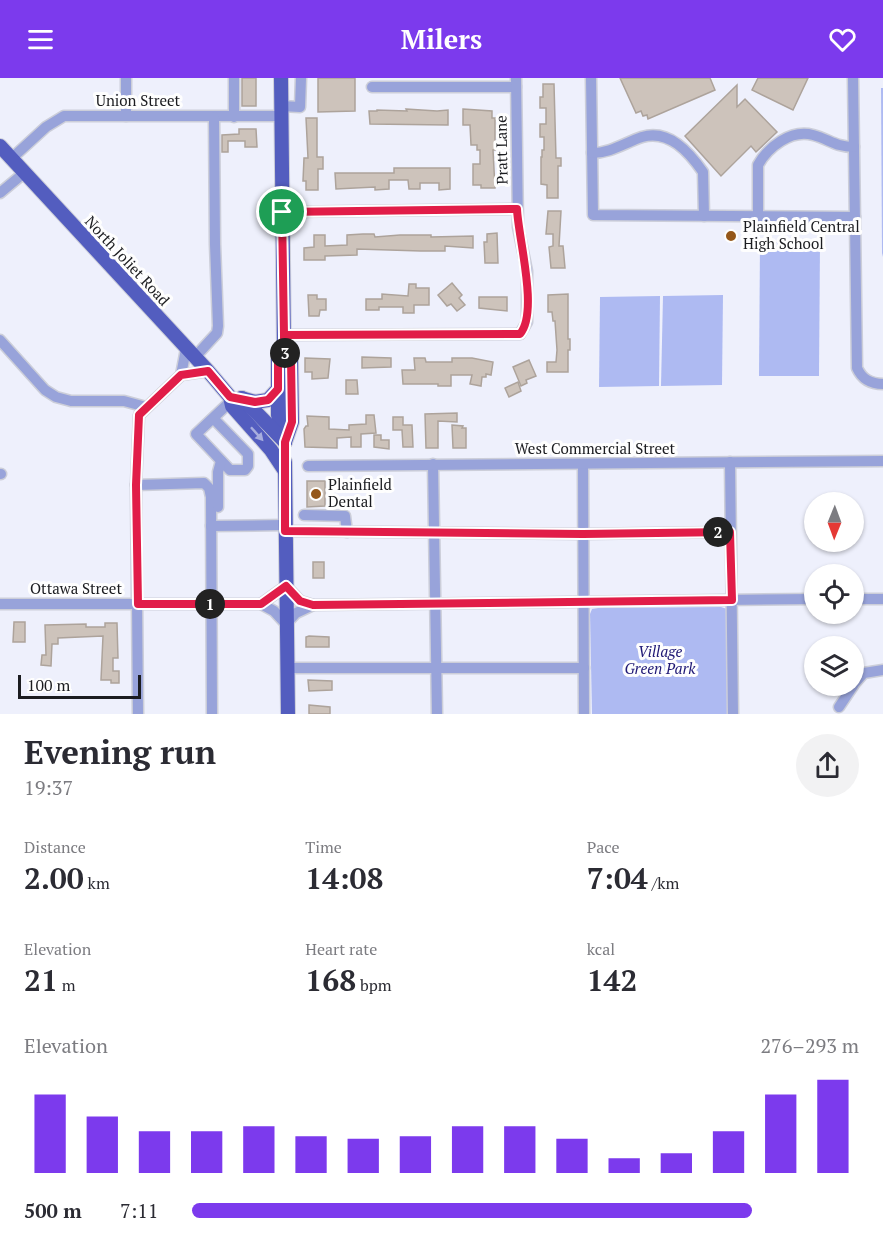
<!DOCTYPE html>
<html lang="en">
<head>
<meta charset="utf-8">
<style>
  body { margin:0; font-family:"PT Serif",serif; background:#f2f2f3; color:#2b2b33; height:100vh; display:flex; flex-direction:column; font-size:22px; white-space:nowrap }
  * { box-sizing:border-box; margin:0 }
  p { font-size:20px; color:#7c7c81 }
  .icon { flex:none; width:33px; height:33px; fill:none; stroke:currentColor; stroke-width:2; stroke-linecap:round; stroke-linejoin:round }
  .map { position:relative; height:636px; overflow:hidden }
  .panel { display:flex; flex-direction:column; background:#fff; flex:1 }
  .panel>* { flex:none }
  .needle { width:39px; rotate:181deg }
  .controls { position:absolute; left:804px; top:414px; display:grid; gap:12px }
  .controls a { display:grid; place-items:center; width:60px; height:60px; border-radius:50%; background:#fff; box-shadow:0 2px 4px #0004; font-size:30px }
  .scale { position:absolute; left:18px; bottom:15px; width:123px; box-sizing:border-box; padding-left:6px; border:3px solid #1b1c20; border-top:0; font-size:16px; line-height:21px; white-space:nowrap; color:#1b1c20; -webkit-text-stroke:4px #fefefe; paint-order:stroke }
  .pin { position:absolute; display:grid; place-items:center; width:51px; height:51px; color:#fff; margin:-26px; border:3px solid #fff; border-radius:50%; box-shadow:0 2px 6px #0007 }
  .km { position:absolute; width:30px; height:30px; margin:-15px; border-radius:50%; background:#222; color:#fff; font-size:16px; line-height:30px; text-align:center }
  .round { display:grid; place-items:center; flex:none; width:63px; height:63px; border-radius:32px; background:#f2f2f3 }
  .headline { display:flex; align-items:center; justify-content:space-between; height:102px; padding:0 24px }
  h1 { font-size:33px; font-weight:600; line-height:45px }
  .figures { display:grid; grid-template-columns:repeat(3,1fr); gap:9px; height:102px; padding:6px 24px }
  .figures div { display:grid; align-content:center }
  .figures b { font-size:30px; font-weight:600 }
  .figures small { font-size:16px; font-weight:400 }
  .figures p { font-size:16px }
  .chart { height:168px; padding:12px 24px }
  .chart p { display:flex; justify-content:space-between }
  .chart svg { width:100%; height:108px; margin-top:6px; stroke:#7c3aed; stroke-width:6 }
  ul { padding:0 24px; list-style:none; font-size:20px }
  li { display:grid; grid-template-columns:96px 72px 1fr; align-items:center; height:45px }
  li i { height:15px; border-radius:8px; background:#7c3aed }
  header { display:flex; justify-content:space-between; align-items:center; height:78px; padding:0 24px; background:#7c3aed; color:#fff; font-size:27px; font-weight:600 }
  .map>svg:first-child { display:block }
  .green { fill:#aebaf2 }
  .building { fill:#cdc3bb; stroke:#ada39b; stroke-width:1.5 }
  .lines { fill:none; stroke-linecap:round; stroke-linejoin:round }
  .minor-casing { stroke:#ccced9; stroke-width:13 }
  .major-casing { stroke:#ccced9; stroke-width:16 }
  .minor { stroke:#98a3da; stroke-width:10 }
  .major { stroke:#535dbf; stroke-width:14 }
  .oneway { fill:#a8aede }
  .route-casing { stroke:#fff; stroke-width:12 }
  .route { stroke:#e11d48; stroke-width:8 }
  .poi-dot { fill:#94571a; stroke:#fefefe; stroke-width:2 }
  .labels { text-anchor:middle; stroke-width:6; stroke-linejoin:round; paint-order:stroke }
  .street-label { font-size:15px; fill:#1b1c20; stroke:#fefefe }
  .poi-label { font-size:15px; fill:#1b1c20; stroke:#fefefe; text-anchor:start }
  .park-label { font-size:15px; font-style:italic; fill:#1f1875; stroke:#fefefe }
</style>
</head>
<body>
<header><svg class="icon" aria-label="menu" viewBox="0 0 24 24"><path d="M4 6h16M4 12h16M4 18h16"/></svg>Milers<svg class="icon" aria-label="heart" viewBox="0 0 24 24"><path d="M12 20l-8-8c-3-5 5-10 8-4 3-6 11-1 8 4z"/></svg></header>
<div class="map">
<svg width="883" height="636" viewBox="0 0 883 636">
  <rect width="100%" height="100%" fill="#eef0fc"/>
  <g class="green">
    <path d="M881,10H883V179L882,175Z"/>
    <path d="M760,164L820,165L819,298H759Z"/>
    <path d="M723,217L722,307L661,308L663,218Z"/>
    <path d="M660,218L659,308L599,309L600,219Z"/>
    <path d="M598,530L721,529L727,531L729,636H592L590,536L592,531Z"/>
  </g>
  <g class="building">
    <rect x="242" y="0" width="14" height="28"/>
    <path d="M318,0H355V33L318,34Z"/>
    <path d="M620,0H710L715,12L648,41L647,37L643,38L641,33L636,35Z"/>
    <path d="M758,0H808L793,32L752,12Z"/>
    <path d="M543,6H554L556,80H561V88H558V120H547V107L541,106V79H542V72H544V59H540V46H546V30H540V19H543Z"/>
    <path d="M737,7V29L745,21L777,54L756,74L751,68L721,98L685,58Z"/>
    <path d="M406,31L437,33L448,32V47L370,46L369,33H377V32L407,33Z"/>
    <path d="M463,31L492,33V40H495V72H493L495,110H481V107H473V86H480V72H477V67H471L470,47H463Z"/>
    <path d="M306,40H317V79H323V91H318V112H306V103H303L304,80H308Z"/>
    <path d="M239,51H256L257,69H245V63H228V74H222V57L239,56Z"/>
    <path d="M394,90H450V111L439,112V105H420V111H409L408,102H389V111L375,112V109L336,111L335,95H394Z"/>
    <path d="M548,133H561L559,168H563L565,190H551L549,169L553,168V156H546Z"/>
    <path d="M497,155L498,185H485L484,164H487V156Z"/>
    <path d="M363,156H374L375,159L400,157H431V159L473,158V170L445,168V173H421L357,171V177L325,178V182H304V170L314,169V157H325V168L347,167V157Z"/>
    <path d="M452,205L462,217L459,220L465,227L457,233L451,226L447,228L438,217Z"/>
    <path d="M409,206H416V210H429V227H414V235H403V229H379V232H366V221H382V216L408,218Z"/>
    <path d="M568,216V261H570V272H568V294H547V284H556L557,272L555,243H553L552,234H548V217Z"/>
    <path d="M308,217H317V221H326V232H320L319,238H309Z"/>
    <path d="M479,219H507V233L479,230Z"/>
    <path d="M362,279L391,280V289L362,290Z"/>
    <path d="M305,280L330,281L328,300L312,301V294H305Z"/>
    <path d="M414,280H425L426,284H452V280H472L493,284L491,297L486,296V299H482L481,308L470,306L472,297H451V308H438V306H403L402,292H415Z"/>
    <path d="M529,282L536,298L526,302L527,305L521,308L513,289Z"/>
    <path d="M346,302H357L358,316H346Z"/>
    <path d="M518,304L521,313L509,319L505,310Z"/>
    <path d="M457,335V344L438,343V370H426L425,336Z"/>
    <path d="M366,337H374L376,355L361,356V369H351V359L337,360V370L305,369L304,351L306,348H308L307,338L329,339V351L349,352V347L366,346Z"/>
    <path d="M393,339H403V347H412L413,369H403L402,352H393Z"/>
    <path d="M452,347L463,348L462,350H466V370H453Z"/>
    <path d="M374,357H381V362H389V371L374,369Z"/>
    <path d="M307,403H325V428L307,429Z"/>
    <rect x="313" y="484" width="11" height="16"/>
    <path d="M14,544H25V564H13Z"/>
    <path d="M105,545H117L118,580H113V593H119V605H111V602H101L103,558L58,560V566H52L51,588L41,587L42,577H46L45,547L86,546V549H105Z"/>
    <path d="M309,558L329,559V569H306V559Z"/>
    <path d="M308,602L332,603V612L309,613Z"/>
    <path d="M309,627L330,629V636H309Z"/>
  </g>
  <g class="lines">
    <g class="minor-casing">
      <g id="minor">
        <path d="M234,0V39"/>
        <path d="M591,0L593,137L855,139"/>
        <path d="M853,0L857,290C862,301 870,306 883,306"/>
        <path d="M372,9H516"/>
        <path d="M281,28L300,29L301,0"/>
        <path d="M126,38V0"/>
        <path d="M592,75C611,75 624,65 642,59C669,51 689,74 703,94L704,138"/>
        <path d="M11,81L46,49L64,38H281"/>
        <path d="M0,115L24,95"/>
        <path d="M282,134L517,131"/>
        <path d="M758,139V87C768,69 791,51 813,57C829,61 835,69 854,69"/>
        <path d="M284,257L520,256L527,244V193L518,149L516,0"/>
        <path d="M0,262L45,312L56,319L71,323H124L146,329"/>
        <path d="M195,279L217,255L218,248L215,166L214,39"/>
        <path d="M181,297L186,271"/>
        <path d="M213,340L248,376V388L245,392H230L196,356L231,323"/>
        <path d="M730,384L733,636"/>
        <path d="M433,386L437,636"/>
        <path d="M583,386L584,636"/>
        <path d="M308,388L883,383"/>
        <path d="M0,396H1"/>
        <path d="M136,407L204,405L209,410L211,419L212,636"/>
        <path d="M218,429V394L221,383"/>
        <path d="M304,437L345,438L347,454"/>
        <path d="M211,448L285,447"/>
        <path d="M285,453L583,456L730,454"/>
        <path d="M854,521H883"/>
        <path d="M0,526H261L274,533L286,546L296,535L313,527"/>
        <path d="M261,526L286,508L300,523L313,527L814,521"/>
        <path d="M287,590H584"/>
        <path d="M854,606L864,595L883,592"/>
        <path d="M839,629L853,608"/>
        <path d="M138,636L136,407L139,337L181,297L208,293"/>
      </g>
    </g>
    <g class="major-casing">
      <g id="major">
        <path d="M281,0L284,273L291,281L292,344L285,364"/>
        <path d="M0,68L208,293L230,319L232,328L271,372L285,393"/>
        <path d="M284,273L278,281V337L285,364"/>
        <path d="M241,320L255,324L268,322L278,311"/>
        <path d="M242,320L285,364"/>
        <path d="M285,384L288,636"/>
      </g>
    </g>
    <use href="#minor" class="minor"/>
    <use href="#major" class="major"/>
  </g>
  <defs><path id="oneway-solid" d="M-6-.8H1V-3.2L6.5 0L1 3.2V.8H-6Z" transform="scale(1.5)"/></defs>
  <use class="oneway" href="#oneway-solid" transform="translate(257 356) rotate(48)"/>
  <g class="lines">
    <g class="route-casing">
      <path id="route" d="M282,134L284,257V273L278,281V311L268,322L255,324L230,319L208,293L181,297L139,337L136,407L138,526H261L286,508L300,523L313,527L732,522L730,454L583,456L285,453V364L292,344L291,281L284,273V257L520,256C539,234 518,159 517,131L282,134"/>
    </g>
    <use href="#route" class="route"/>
  </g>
  <g class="poi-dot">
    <circle cx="731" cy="158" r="6"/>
    <circle cx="316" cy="416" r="6"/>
  </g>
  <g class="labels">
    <g class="street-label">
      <text x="138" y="28">Union Street</text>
      <text transform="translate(502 72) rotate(-91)" y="5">Pratt Lane</text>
      <text transform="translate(127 183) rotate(47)" y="5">North Joliet Road</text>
      <text x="595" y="376">West Commercial Street</text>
      <text x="76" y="516">Ottawa Street</text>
    </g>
    <g class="poi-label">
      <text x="743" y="154">Plainfield Central<tspan x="743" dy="17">High School</tspan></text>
      <text x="328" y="412">Plainfield<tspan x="328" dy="17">Dental</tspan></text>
    </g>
    <g class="park-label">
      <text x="660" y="579">Village<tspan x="660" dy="17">Green Park</tspan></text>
    </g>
  </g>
</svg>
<div class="controls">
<a><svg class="needle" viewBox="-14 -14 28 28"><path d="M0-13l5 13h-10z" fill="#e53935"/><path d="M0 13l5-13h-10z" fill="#7c7c81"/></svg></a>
<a><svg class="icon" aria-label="locate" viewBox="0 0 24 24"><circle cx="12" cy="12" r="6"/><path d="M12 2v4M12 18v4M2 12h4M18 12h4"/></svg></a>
<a><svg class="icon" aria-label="layers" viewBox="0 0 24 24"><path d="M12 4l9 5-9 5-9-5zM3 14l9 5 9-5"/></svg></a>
</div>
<div class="scale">100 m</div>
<div class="pin" style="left:282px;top:134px;background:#1e9e55"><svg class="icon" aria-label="arrive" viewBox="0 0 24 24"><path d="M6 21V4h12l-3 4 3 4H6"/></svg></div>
<b class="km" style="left:210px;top:526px">1</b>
<b class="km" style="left:718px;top:454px">2</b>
<b class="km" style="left:285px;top:275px">3</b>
</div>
<section class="panel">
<div class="headline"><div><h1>Evening run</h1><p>19:37</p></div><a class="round"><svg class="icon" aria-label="share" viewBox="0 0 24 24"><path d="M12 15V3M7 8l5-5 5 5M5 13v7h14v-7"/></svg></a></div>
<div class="figures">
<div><p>Distance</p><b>2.00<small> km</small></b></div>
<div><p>Time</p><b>14:08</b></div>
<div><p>Pace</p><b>7:04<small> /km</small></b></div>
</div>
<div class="figures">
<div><p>Elevation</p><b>21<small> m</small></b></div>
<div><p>Heart rate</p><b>168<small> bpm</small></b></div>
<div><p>kcal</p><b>142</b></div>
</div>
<div class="chart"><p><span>Elevation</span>276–293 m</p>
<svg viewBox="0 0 160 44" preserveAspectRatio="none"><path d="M5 44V12M15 44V21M25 44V27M35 44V27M45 44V25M55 44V29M65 44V30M75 44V29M85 44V25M95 44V25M105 44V30M115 44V38M125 44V36M135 44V27M145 44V12M155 44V6"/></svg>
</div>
<ul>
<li><b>500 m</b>7:11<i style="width:84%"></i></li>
</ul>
</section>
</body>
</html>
